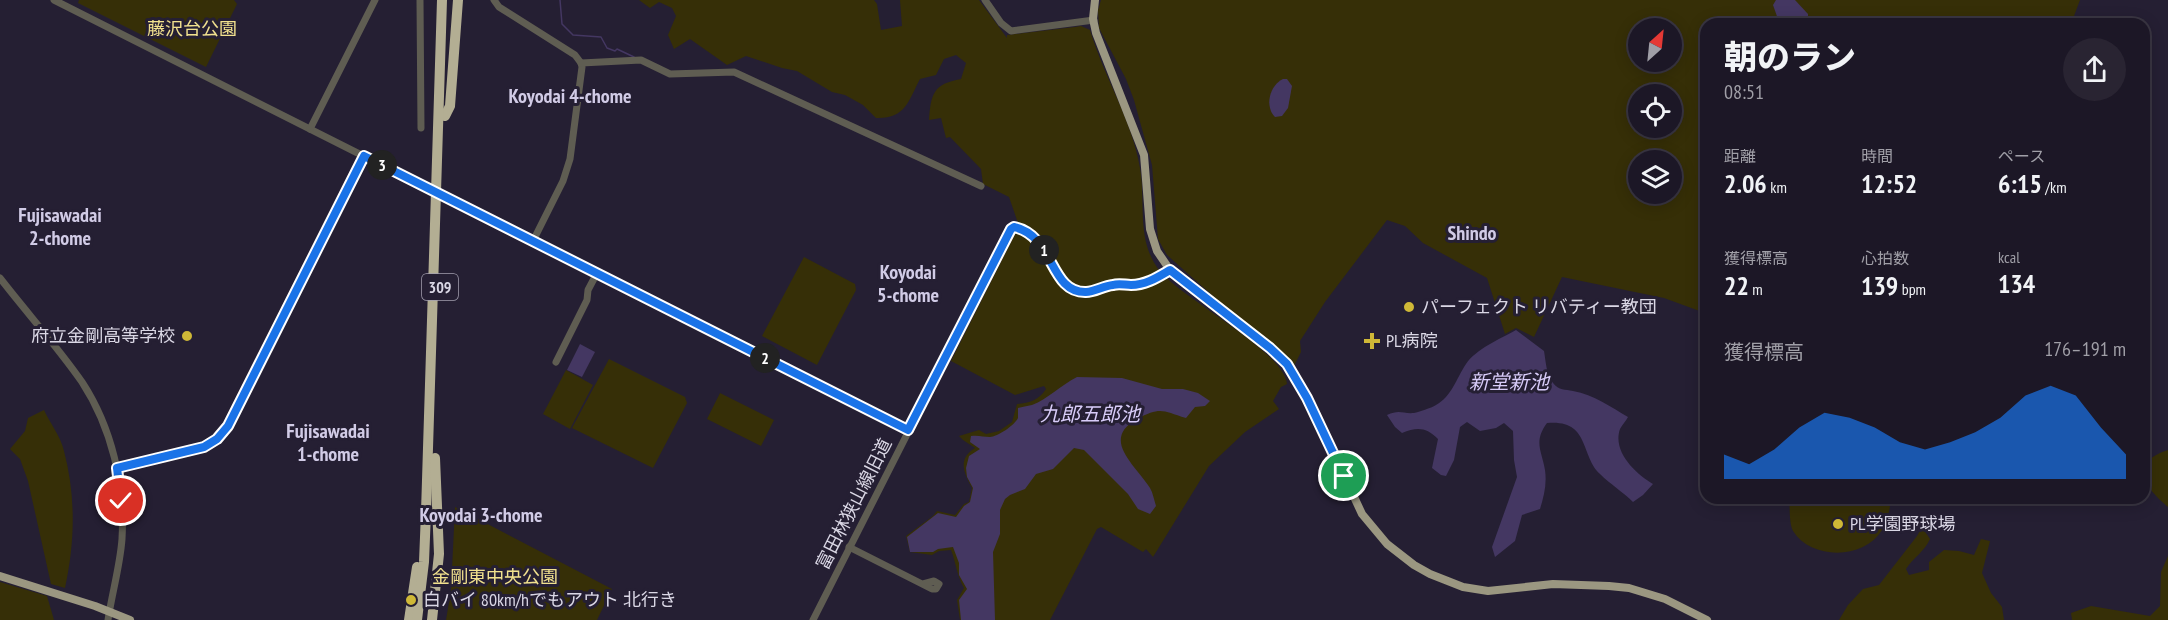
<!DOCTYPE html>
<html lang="ja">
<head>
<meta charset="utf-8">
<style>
  body { margin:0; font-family:"PT Sans Narrow","Noto Sans JP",sans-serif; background:#292432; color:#f1f3f6; height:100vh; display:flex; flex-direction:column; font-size:22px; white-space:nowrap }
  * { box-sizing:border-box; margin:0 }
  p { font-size:20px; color:#a09fa7 }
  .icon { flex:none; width:33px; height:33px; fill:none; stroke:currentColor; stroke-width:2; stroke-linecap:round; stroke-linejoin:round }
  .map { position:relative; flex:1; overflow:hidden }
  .panel { position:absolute; left:1700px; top:18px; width:450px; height:486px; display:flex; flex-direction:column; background:#1c1726; border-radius:18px; box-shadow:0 3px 15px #0003,0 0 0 2px #3a3643 }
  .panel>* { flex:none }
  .needle { width:39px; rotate:27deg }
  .buttons { position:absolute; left:1628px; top:18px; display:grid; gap:12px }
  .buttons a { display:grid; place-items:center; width:54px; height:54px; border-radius:50%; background:#1c1726; box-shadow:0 3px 15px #0003,0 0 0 2px #3a3643; font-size:30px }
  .pin { position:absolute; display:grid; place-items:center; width:51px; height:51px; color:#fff; margin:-26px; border:3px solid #fff; border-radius:50%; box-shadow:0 2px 6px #0007 }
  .km { position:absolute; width:30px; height:30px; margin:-15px; border-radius:50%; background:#222; color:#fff; font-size:16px; line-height:30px; text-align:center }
  .round { display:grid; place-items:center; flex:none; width:63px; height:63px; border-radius:32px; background:#292432 }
  .head { display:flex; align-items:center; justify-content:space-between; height:102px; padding:0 24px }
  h1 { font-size:33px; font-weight:800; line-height:45px }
  .metrics { display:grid; grid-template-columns:repeat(3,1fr); gap:9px; height:102px; padding:6px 24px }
  .metrics div { display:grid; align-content:center }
  .metrics b { font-size:26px; font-weight:800 }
  .metrics small { font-size:16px; font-weight:400 }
  .metrics p { font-size:16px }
  .chart { height:168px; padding:12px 24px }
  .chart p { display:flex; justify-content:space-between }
  .chart svg { width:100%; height:108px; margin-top:6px; fill:#1a73e8; opacity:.7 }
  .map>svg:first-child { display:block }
  .green { fill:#362f07; fill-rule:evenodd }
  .water { fill:#443762 }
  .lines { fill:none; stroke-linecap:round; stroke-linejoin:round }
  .stream { stroke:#443762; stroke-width:1.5 }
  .minor { stroke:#5f5d52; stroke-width:7 }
  .major { stroke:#9b9781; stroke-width:8 }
  .highway { stroke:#b3ae93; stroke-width:10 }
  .minor-bridge { stroke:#5f5d52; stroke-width:7 }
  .route-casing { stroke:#fff; stroke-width:12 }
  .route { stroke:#1a73e8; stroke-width:8 }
  .poi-dot { fill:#cfb837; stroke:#251f33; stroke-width:2 }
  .labels { text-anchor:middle; stroke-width:6; stroke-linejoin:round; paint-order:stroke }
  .shield { fill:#251f33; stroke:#a4a0b0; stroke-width:1.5 }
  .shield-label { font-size:16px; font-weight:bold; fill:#dad7e5 }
  .park-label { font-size:18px; fill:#f1e18e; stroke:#251f33 }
  .poi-label { font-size:18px; fill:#dad7e5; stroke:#251f33; text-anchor:start }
  .street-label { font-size:18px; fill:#dad7e5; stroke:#251f33 }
  .neighbourhood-label { font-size:20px; font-weight:bold; fill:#d1cbe6; stroke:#251f33 }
  .water-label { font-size:20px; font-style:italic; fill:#d8ccf9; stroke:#251f33 }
</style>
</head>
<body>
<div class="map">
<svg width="2168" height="620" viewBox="0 0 2168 620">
  <rect width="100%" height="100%" fill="#251f33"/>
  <g class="green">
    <path d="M79,0H234L237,4L206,67L78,3Z"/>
    <path d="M639,0H874L877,4L881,30L902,26L900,0H979L1007,38V35L1075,27L1081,26L1090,30C1104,77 1132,120 1140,168C1146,202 1136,240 1159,270C1182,299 1284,351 1287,384L1281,387L1273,401L1279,409L1245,432L1209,466L1153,557L1146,549L1143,552L1101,527L1097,529L1050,620H960L957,600L964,588C957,576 956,563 951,550L939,551L932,555L910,552L906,536L933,516L937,511L955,515L964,504L969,502L972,488C964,473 957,459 975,448L963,440L959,436L979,430L986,434L999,431L1012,422L1017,404C1030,403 1039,400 1046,389L1044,386L1015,395L951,361L1015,234L1018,223L1009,197L983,184L981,169L950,137L946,138L941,118L929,120C931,94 933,84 961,79L966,63L956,55L944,59L936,75L920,79C908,102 905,119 876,118L863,105L845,95L832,92L797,71L782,68L746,56L727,65L690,39L674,49L668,35L676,16L672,8L659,2L650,8Z"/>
    <path d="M1101,0H2080L2071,24H1706L1705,313L1664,298L1562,277L1534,337L1516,328L1505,334L1487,278L1423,243L1405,226L1387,220L1325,302L1300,341L1301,352L1294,366L1268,339L1231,312L1167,255L1158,239L1152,165L1134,100L1126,79L1099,28L1098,10ZM1638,28H1671V62H1638ZM1638,94H1671V128H1638ZM1638,160H1671V194H1638Z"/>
    <path d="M804,257L855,284L856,290L817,365L762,336Z"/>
    <path d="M609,359L685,397L687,403L653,468L572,428Z"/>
    <path d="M566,370L593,385L570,429L543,414Z"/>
    <path d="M720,393L774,420L761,446L707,419Z"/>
    <path d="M44,410C50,423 61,437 64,451C76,497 75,542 65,588L51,584L28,481L20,459L10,449L25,431L28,418Z"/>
    <path d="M2168,450V507C2145,488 2127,463 2168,450Z"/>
    <path d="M1789,498H1891C1890,508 1888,521 1882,530C1864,560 1811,560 1793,531C1789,523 1790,507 1789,498Z"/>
    <path d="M455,507L612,589L597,620H446L451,590Z"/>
    <path d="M1922,527L1930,539C1925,551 1913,558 1906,569L1909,575L1929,570V562L1944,550L1959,551L1974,555L1981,539L1990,541L1982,573L1991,593L2002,607L2004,620H1839L1848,605L1863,589L1879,585L1917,536Z"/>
    <path d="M2168,556V620H2072L2071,613L2091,606L2150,616L2160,606L2161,572Z"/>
    <path d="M0,582L47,596L54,620H0Z"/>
  </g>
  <g class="water">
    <path d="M1776,0H1795L1808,14V24H1782L1779,22L1773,5Z"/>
    <path d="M1283,79H1287L1292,86L1288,108L1282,116L1275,117C1264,106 1270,85 1283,79Z"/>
    <path d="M1516,330L1544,351C1546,362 1546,374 1553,383C1559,391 1565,389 1573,391C1594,395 1611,407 1628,417C1626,421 1622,425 1620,429C1612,452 1636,474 1653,484L1643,495L1633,502C1623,492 1610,484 1600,474C1580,455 1590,419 1547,423C1533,442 1542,451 1545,470C1547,484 1544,496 1540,509L1522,515L1515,541L1495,557L1492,547L1517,477L1514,460L1513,431L1504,423L1496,428L1480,431L1467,422L1460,427L1454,460L1446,476L1441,475L1432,468L1438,439C1426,427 1417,427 1402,433L1395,427L1387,415C1400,409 1402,414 1414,413C1419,412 1431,408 1436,405C1452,396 1456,379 1466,364C1476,349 1500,339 1516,330Z"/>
    <path d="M580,344L595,352L582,377L567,370Z"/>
    <path d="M1077,377L1122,378L1162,389H1183L1198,393L1210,401L1205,406L1195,407L1186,418C1163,411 1161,406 1137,419C1100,440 1136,465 1150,488C1153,493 1154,500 1156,506L1150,514L1138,509L1128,494L1084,450L1074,448L1053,469L1036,474L1025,489L1010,495L1005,499L1000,510V534L993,552L995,620H961L959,600L967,589L959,575V563L953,547L938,549L933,552H910L907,537L938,513L956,517L964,506L970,502L973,488L967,477L966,468L969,456L980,449L970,442L971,436C979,435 983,437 990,437C997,437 1015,425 1018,418C1018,415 1018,411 1018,408C1022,407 1027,406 1032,405C1048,399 1061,385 1077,377Z"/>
  </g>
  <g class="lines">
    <path class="stream" d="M560,0L562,24L573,35L601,37L607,48L615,51L617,49L634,57"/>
    <g class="minor">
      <path d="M54,0L431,190"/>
      <path d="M420,0L421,128"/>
      <path d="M494,0L499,7L575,55L581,63L582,67L570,159L563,181L533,241"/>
      <path d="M985,0L1001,23L1011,31L1094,20"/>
      <path d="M581,63L641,60L670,74L734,72L981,186"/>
      <path d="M310,129L375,0"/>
      <path d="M450,199L908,430"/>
      <path d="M0,278C27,313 57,346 82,382C112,428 125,485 122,539C120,566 112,593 108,620"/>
      <path d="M556,362L587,300L588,290L597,273"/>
      <path d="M117,468L204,447L224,433L365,156"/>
      <path d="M849,547L932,589H936L939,584L934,581L923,584"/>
      <path d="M813,620L1011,229L1014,227C1055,236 1049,293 1086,292C1095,292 1103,286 1113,285C1119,283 1125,285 1131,285C1146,285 1158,277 1170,270"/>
    </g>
    <g class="major">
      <path d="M1095,0L1093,19L1096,33L1144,155L1150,229L1157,251L1170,270L1270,348L1287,364L1314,411L1362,514L1387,544L1414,565L1430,574L1463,587L1488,591L1553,584L1609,586L1629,588L1665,599L1707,620"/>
      <path d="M0,576L95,606L130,620"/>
    </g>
    <g class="highway">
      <path d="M445,116L450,106L458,0"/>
      <path d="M409,620L417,567"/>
      <path d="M417,620L424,562L426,512L442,0"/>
      <path d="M432,620L439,554L435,458"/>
    </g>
    <path class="minor-bridge" d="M431,190L450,199"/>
  </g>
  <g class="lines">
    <g class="route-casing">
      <path id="route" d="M121,501L117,468L204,447L217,439L228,426L364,156L908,430L1011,229L1014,227C1055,236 1049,293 1086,292C1095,292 1103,286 1113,285C1119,283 1125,285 1131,285C1146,285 1158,277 1170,270L1270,348L1287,364L1307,398L1344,476"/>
    </g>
    <use href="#route" class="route"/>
  </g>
  <g class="poi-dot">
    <circle cx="1409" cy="307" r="6"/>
    <circle cx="187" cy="336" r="6"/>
    <path d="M1369 332h6v6h6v6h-6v6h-6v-6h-6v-6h6z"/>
    <circle cx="1838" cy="524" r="6"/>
    <circle cx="411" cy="600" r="6"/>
  </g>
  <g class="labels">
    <rect class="shield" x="422" y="274" width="36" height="26" rx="4.5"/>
    <g class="shield-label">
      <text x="440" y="293">309</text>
    </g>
    <g class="park-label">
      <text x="192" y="35">藤沢台公園</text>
      <text x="495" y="583">金剛東中央公園</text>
    </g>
    <g class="poi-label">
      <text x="1421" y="313">パーフェクト リバティー教団</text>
      <text x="175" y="342" text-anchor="end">府立金剛高等学校</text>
      <text x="1386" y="347">PL病院</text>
      <text x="1850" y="530">PL学園野球場</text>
      <text x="423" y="606">白バイ 80km/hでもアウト 北行き</text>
    </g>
    <g class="street-label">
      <text transform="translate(854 504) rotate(-63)" y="6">富田林狭山線旧道</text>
    </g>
    <g class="neighbourhood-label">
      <text x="570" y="103">Koyodai 4-chome</text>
      <text x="60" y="222">Fujisawadai<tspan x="60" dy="23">2-chome</tspan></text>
      <text x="1472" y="240">Shindo</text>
      <text x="908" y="279">Koyodai<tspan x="908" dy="23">5-chome</tspan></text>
      <text x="328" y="438">Fujisawadai<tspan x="328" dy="23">1-chome</tspan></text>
      <text x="481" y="522">Koyodai 3-chome</text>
    </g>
    <g class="water-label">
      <text x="1509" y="389">新堂新池</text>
      <text x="1090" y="421">九郎五郎池</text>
    </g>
  </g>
</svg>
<div class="buttons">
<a><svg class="needle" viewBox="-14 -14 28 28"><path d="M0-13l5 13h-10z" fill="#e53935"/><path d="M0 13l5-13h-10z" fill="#a09fa7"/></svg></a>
<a><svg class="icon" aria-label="locate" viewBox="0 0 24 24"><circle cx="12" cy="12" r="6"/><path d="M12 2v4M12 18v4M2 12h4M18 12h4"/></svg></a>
<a><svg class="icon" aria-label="layers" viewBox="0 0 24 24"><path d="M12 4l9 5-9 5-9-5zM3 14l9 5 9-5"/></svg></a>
</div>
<div class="pin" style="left:1344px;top:476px;background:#1e9e55"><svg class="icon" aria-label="arrive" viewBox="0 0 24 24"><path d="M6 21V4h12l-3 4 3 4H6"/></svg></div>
<div class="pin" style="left:121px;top:501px;background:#d93025"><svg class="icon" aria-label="check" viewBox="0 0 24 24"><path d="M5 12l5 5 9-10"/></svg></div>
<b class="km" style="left:1044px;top:250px">1</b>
<b class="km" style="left:765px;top:358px">2</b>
<b class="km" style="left:382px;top:165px">3</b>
<section class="panel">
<div class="head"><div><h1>朝のラン</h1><p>08:51</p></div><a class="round"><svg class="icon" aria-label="share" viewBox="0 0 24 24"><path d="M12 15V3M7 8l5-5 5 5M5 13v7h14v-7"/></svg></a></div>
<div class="metrics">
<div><p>距離</p><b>2.06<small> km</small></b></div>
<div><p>時間</p><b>12:52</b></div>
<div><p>ペース</p><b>6:15<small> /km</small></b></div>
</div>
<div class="metrics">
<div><p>獲得標高</p><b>22<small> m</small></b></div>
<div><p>心拍数</p><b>139<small> bpm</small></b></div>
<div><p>kcal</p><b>134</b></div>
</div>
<div class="chart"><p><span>獲得標高</span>176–191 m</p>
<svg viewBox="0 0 160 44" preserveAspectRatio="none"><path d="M0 44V34L10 38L20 32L30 23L40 17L50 19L60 23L70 29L80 32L90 29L100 25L110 19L120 10L130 6L140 10L150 23L160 34V44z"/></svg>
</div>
</section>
</div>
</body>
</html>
